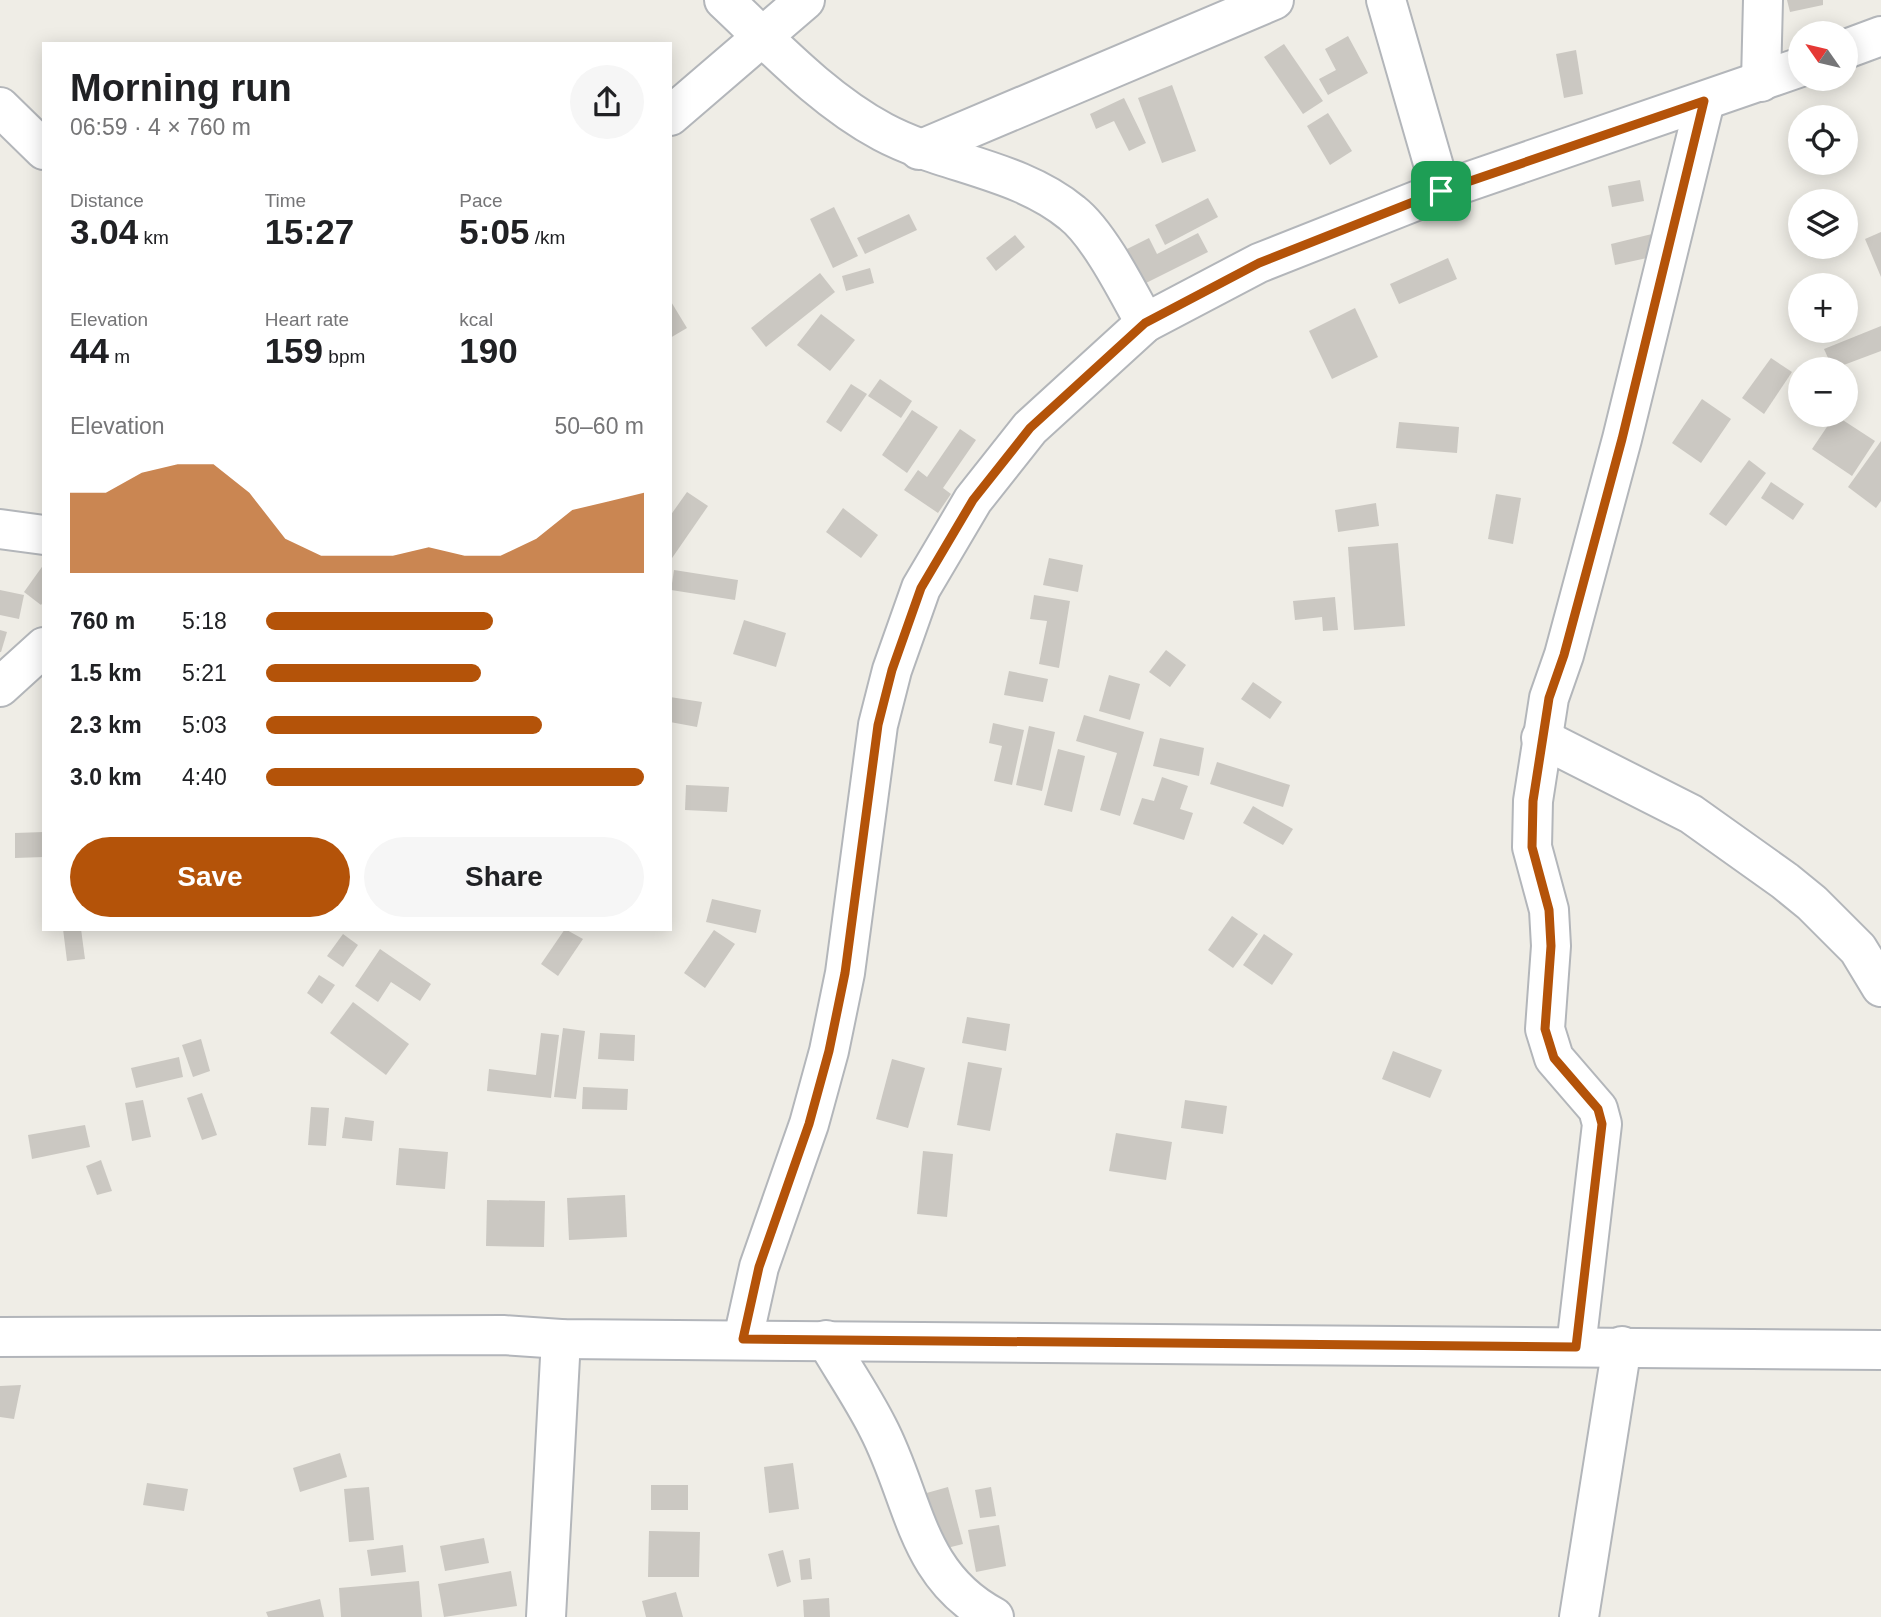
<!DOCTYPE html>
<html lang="en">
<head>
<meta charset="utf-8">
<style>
  body { margin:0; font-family:Helvetica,sans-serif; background:#f6f6f6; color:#202124; height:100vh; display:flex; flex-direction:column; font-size:26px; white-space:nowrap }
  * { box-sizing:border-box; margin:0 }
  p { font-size:23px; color:#757577 }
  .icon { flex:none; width:38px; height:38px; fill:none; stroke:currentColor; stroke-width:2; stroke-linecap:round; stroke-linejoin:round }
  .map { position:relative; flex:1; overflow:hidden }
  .sheet { position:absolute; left:42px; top:42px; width:630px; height:889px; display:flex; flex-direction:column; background:#fff; border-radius:0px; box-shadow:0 4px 18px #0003 }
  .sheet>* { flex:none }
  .needle { width:46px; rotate:304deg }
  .buttons { position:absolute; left:1788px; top:21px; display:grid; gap:14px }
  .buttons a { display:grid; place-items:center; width:70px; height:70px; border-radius:50%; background:#fff; box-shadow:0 4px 18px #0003; font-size:35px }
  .pin { position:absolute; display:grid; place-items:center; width:60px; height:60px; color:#fff; margin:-30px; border-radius:14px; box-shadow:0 4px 10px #0006 }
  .round { display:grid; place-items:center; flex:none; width:74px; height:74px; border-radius:37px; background:#f6f6f6 }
  .head { display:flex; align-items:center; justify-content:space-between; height:119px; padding:0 28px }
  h1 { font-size:38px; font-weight:600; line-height:52px }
  .figures { display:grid; grid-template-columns:repeat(3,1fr); gap:10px; height:119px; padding:7px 28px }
  .figures div { display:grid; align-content:center }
  .figures b { font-size:35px; font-weight:600 }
  .figures small { font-size:19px; font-weight:400 }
  .figures p { font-size:19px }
  .chart { height:196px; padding:14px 28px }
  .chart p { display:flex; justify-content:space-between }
  .chart svg { width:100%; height:126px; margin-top:7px; fill:#b45309; opacity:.7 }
  .primary-button { display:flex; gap:14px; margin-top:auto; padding:14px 28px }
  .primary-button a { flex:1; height:80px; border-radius:42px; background:#b45309; color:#fff; font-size:28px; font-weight:600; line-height:80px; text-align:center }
  .primary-button a+a { background:#f6f6f6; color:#202124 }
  ul { padding:0 28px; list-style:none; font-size:23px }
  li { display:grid; grid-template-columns:112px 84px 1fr; align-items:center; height:52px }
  li i { height:18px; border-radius:9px; background:#b45309 }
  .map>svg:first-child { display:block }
  .building { fill:#cbc8c2 }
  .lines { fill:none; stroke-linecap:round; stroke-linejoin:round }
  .minor-casing { stroke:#b3b6ba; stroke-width:42 }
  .tertiary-casing { stroke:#b3b6ba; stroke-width:42 }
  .secondary-casing { stroke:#b2b5ba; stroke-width:42 }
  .minor { stroke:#fff; stroke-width:38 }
  .tertiary { stroke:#fff; stroke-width:38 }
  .secondary { stroke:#fff; stroke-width:38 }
  .route-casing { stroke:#fff; stroke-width:14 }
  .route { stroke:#b45309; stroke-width:9 }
</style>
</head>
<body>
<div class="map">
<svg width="1881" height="1617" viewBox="0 0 1881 1617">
  <rect width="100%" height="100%" fill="#efede6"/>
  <g class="building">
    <path d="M1787,0H1823V5L1790,12Z"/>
    <path d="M1348,36L1368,73L1328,95L1319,79L1336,70L1325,49Z"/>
    <path d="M1284,44L1323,101L1303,114L1264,57Z"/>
    <path d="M1576,50L1583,94L1564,98L1556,54Z"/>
    <path d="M1172,85L1196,151L1162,163L1138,98Z"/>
    <path d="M1124,98L1146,143L1129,151L1114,121L1096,129L1090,114Z"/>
    <path d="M1328,113L1352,151L1330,165L1307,126Z"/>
    <path d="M1640,180L1644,201L1612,207L1608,186Z"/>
    <path d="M1208,198L1218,217L1165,245L1155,225Z"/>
    <path d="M834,207L858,256L833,268L810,219Z"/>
    <path d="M909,214L917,230L865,254L857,238Z"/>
    <path d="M1881,232V277L1865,239Z"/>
    <path d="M1198,233L1208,252L1142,285L1125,250L1149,238L1157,254Z"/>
    <path d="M1652,234L1656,256L1615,265L1611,244Z"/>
    <path d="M1015,235L1025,247L996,271L986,258Z"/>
    <path d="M1448,258L1457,279L1399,304L1390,284Z"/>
    <path d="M870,268L874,283L846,291L842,276Z"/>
    <path d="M820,273L835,292L766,347L751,328Z"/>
    <path d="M670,300L687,328L670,338Z"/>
    <path d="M1355,308L1378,357L1332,379L1309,331Z"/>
    <path d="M821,314L855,340L830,371L797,345Z"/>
    <path d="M1881,326V351L1833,369L1824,349Z"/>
    <path d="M1771,358L1792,372L1764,414L1742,398Z"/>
    <path d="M880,379L912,401L901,418L868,396Z"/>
    <path d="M851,384L867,394L841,432L826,422Z"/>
    <path d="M1702,399L1731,419L1701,463L1672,443Z"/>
    <path d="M912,410L938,427L907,473L882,455Z"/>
    <path d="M1835,415L1875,441L1852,476L1812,449Z"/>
    <path d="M1399,422L1459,427L1457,453L1396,448Z"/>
    <path d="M960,429L976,440L943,488L951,494L938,513L904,490L918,470L927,477Z"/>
    <path d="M1881,441V501L1876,508L1848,487Z"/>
    <path d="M1749,460L1766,473L1726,526L1709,514Z"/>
    <path d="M1771,482L1804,504L1793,520L1761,498Z"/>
    <path d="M687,492L708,506L670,561V516Z"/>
    <path d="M1496,494L1521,498L1513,544L1488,539Z"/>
    <path d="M1376,503L1379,526L1338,532L1335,510Z"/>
    <path d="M843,508L878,535L861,558L826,532Z"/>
    <path d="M1398,543L1405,626L1354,630L1348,547Z"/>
    <path d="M1049,558L1083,565L1078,592L1043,585Z"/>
    <path d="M44,564V601L41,605L24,592Z"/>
    <path d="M674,570L738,580L735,600L671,590Z"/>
    <path d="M0,590L24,595L19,619L0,615Z"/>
    <path d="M1034,595L1070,601L1059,668L1039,664L1047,621L1030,619Z"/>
    <path d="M1335,597L1338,630L1323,631L1322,617L1295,620L1293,601Z"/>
    <path d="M744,620L786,633L776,667L733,654Z"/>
    <path d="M0,630L7,632L1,652H0Z"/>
    <path d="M1166,650L1186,665L1170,687L1149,672Z"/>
    <path d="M1009,671L1048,679L1043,702L1004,695Z"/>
    <path d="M1109,675L1140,684L1130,720L1099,711Z"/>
    <path d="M1253,682L1282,702L1270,719L1241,699Z"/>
    <path d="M670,697L702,702L697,727L670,722Z"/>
    <path d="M1084,715L1144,732L1120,816L1100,810L1117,753L1076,741Z"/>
    <path d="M993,723L1024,730L1012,785L994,781L1002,746L989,743Z"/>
    <path d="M1029,726L1055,732L1042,791L1016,785Z"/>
    <path d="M1160,738L1204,748L1199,776L1153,766Z"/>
    <path d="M1058,749L1085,756L1072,812L1044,805Z"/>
    <path d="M1217,762L1290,785L1283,807L1210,784Z"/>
    <path d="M1162,777L1188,786L1180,809L1193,813L1184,840L1133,824L1142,798L1154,801Z"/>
    <path d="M686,785L729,787L727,812L685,810Z"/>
    <path d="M1253,806L1293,829L1283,845L1243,823Z"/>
    <path d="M44,832V857L15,858V833Z"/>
    <path d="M712,899L761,910L756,933L706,922Z"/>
    <path d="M1232,916L1258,934L1233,968L1208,950Z"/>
    <path d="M63,929H81L85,959L67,961Z"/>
    <path d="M565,929L583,939L558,976L541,964Z"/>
    <path d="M714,930L735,944L705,988L684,973Z"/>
    <path d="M343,934L358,945L343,967L327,956Z"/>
    <path d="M1264,934L1293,954L1272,985L1243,965Z"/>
    <path d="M380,949L431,984L420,1001L391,982L378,1002L355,986Z"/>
    <path d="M319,975L335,985L322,1004L307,993Z"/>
    <path d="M353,1002L409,1044L386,1075L330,1033Z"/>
    <path d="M967,1017L1010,1024L1006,1051L962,1043Z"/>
    <path d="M563,1028L585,1031L576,1099L554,1097Z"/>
    <path d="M541,1033L559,1035L551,1098L487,1091L489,1069L536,1075Z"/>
    <path d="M600,1033L635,1035L634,1061L598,1059Z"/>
    <path d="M201,1039L210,1071L193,1077L182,1045Z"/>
    <path d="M1393,1051L1442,1070L1430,1098L1382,1079Z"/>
    <path d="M179,1057L183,1077L136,1088L131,1068Z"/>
    <path d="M892,1059L925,1068L908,1128L876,1119Z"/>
    <path d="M968,1062L1002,1068L990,1131L957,1125Z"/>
    <path d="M583,1087L628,1089L627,1110L582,1109Z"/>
    <path d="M202,1093L217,1135L202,1140L187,1098Z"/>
    <path d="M143,1100L151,1137L132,1141L125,1103Z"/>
    <path d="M1185,1100L1227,1106L1223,1134L1181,1128Z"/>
    <path d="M311,1107L329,1108L326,1146L308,1145Z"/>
    <path d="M345,1117L374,1121L372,1141L342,1138Z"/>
    <path d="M85,1125L90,1147L32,1159L28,1135Z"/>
    <path d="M1116,1133L1172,1142L1166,1180L1109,1171Z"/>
    <path d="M399,1148L448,1152L445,1189L396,1185Z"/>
    <path d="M923,1151L953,1154L947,1217L917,1214Z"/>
    <path d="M101,1160L112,1191L97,1195L86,1166Z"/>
    <path d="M625,1195L627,1237L569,1240L567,1198Z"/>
    <path d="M487,1200L545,1201L544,1247L486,1246Z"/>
    <path d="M21,1385L14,1419L0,1417V1386Z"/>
    <path d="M340,1453L347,1477L300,1492L293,1468Z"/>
    <path d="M793,1463L799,1509L769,1513L764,1467Z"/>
    <path d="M147,1483L188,1489L184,1511L143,1505Z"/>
    <rect x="651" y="1485" width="37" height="25"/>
    <path d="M369,1487L374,1540L349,1542L344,1489Z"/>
    <path d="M948,1487L963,1544L939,1550L923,1494Z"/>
    <path d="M991,1487L996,1516L980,1518L975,1490Z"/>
    <path d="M999,1525L1006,1566L976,1572L968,1530Z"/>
    <path d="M649,1531L700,1532L699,1577H648Z"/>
    <path d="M484,1538L489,1563L445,1571L440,1546Z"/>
    <path d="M403,1545L406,1572L371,1576L367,1550Z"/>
    <path d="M783,1550L791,1582L777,1587L768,1554Z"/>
    <path d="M810,1558L812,1579L801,1580L799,1560Z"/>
    <path d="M511,1571L517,1606L444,1617L438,1584Z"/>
    <path d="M419,1581L422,1617H341L339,1588Z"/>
    <path d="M676,1592L683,1617H646L642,1601Z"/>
    <path d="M829,1598L830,1617H804L803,1600Z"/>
    <path d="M320,1599L324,1617H268L266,1612Z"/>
  </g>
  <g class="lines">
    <g class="minor-casing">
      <g id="minor">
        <path d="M724,0C773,46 823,100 883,132C943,164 1019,169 1072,213C1099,234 1128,292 1145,323"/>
        <path d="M1386,0L1441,191"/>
        <path d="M1846,49L1881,36"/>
        <path d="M1761,82L1763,0"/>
        <path d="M0,107L44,150"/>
        <path d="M919,150L1274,0"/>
        <path d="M0,529L44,535"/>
        <path d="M1541,738L1691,814L1785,881L1812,903L1858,949L1881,987"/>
        <path d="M743,1339L759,1267L809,1124L829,1051L845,973L878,725L892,670L921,588L973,500L1030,428L1145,323L1259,263L1441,191L1801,67"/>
        <path d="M826,1340C843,1369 863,1398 878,1428C915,1499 915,1575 994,1617"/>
        <path d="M1576,1347L1602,1124L1598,1109L1554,1058L1545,1029L1551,946L1549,910L1532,847L1533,801L1549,698L1564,655L1622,439L1705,101"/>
        <path d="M546,1617L561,1339"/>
        <path d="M1579,1617L1622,1346"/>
      </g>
    </g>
    <g class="tertiary-casing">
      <g id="tertiary">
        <path d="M670,116L805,0"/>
        <path d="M0,687L44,647"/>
      </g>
    </g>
    <g class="secondary-casing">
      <path id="secondary" d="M0,1337L503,1335L561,1339L1881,1350"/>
    </g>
    <use href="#minor" class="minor"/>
    <use href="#tertiary" class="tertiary"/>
    <use href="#secondary" class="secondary"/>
  </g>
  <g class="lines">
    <g class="route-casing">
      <path id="route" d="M1704,101L1622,439L1564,655L1549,698L1533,801L1532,847L1549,910L1551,946L1545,1029L1554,1058L1598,1109L1602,1124L1576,1347L743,1339L759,1267L809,1124L829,1051L845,973L878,725L892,670L921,588L973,500L1030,428L1145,323L1259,263L1441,191Z"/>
    </g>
    <use href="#route" class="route"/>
  </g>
</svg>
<div class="buttons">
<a><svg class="needle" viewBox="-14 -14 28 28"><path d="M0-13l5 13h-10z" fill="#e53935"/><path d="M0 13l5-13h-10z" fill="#757577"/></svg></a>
<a><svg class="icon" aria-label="locate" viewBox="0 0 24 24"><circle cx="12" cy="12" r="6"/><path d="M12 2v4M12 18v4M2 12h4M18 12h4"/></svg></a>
<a><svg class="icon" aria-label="layers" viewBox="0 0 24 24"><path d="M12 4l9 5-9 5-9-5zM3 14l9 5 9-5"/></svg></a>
<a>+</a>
<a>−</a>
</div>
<div class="pin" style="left:1441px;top:191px;background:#1e9e55"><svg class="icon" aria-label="arrive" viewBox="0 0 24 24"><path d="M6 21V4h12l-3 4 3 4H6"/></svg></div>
<section class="sheet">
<div class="head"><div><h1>Morning run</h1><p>06:59 · 4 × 760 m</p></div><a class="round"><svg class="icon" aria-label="share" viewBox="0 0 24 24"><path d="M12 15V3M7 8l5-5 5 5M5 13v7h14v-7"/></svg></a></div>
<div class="figures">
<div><p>Distance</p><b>3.04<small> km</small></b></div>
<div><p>Time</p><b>15:27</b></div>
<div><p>Pace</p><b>5:05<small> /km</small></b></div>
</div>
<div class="figures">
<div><p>Elevation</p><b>44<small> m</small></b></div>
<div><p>Heart rate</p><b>159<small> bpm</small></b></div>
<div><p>kcal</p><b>190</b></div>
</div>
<div class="chart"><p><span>Elevation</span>50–60 m</p>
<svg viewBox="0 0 160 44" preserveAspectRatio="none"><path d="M0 44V16L10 16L20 9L30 6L40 6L50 16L60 32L70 38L80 38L90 38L100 35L110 38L120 38L130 32L140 22L150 19L160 16V44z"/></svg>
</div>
<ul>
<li><b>760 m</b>5:18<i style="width:60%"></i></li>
<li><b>1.5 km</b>5:21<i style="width:57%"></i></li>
<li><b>2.3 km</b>5:03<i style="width:73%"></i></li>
<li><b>3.0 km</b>4:40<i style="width:100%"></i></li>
</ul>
<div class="primary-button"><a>Save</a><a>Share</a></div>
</section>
</div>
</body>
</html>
